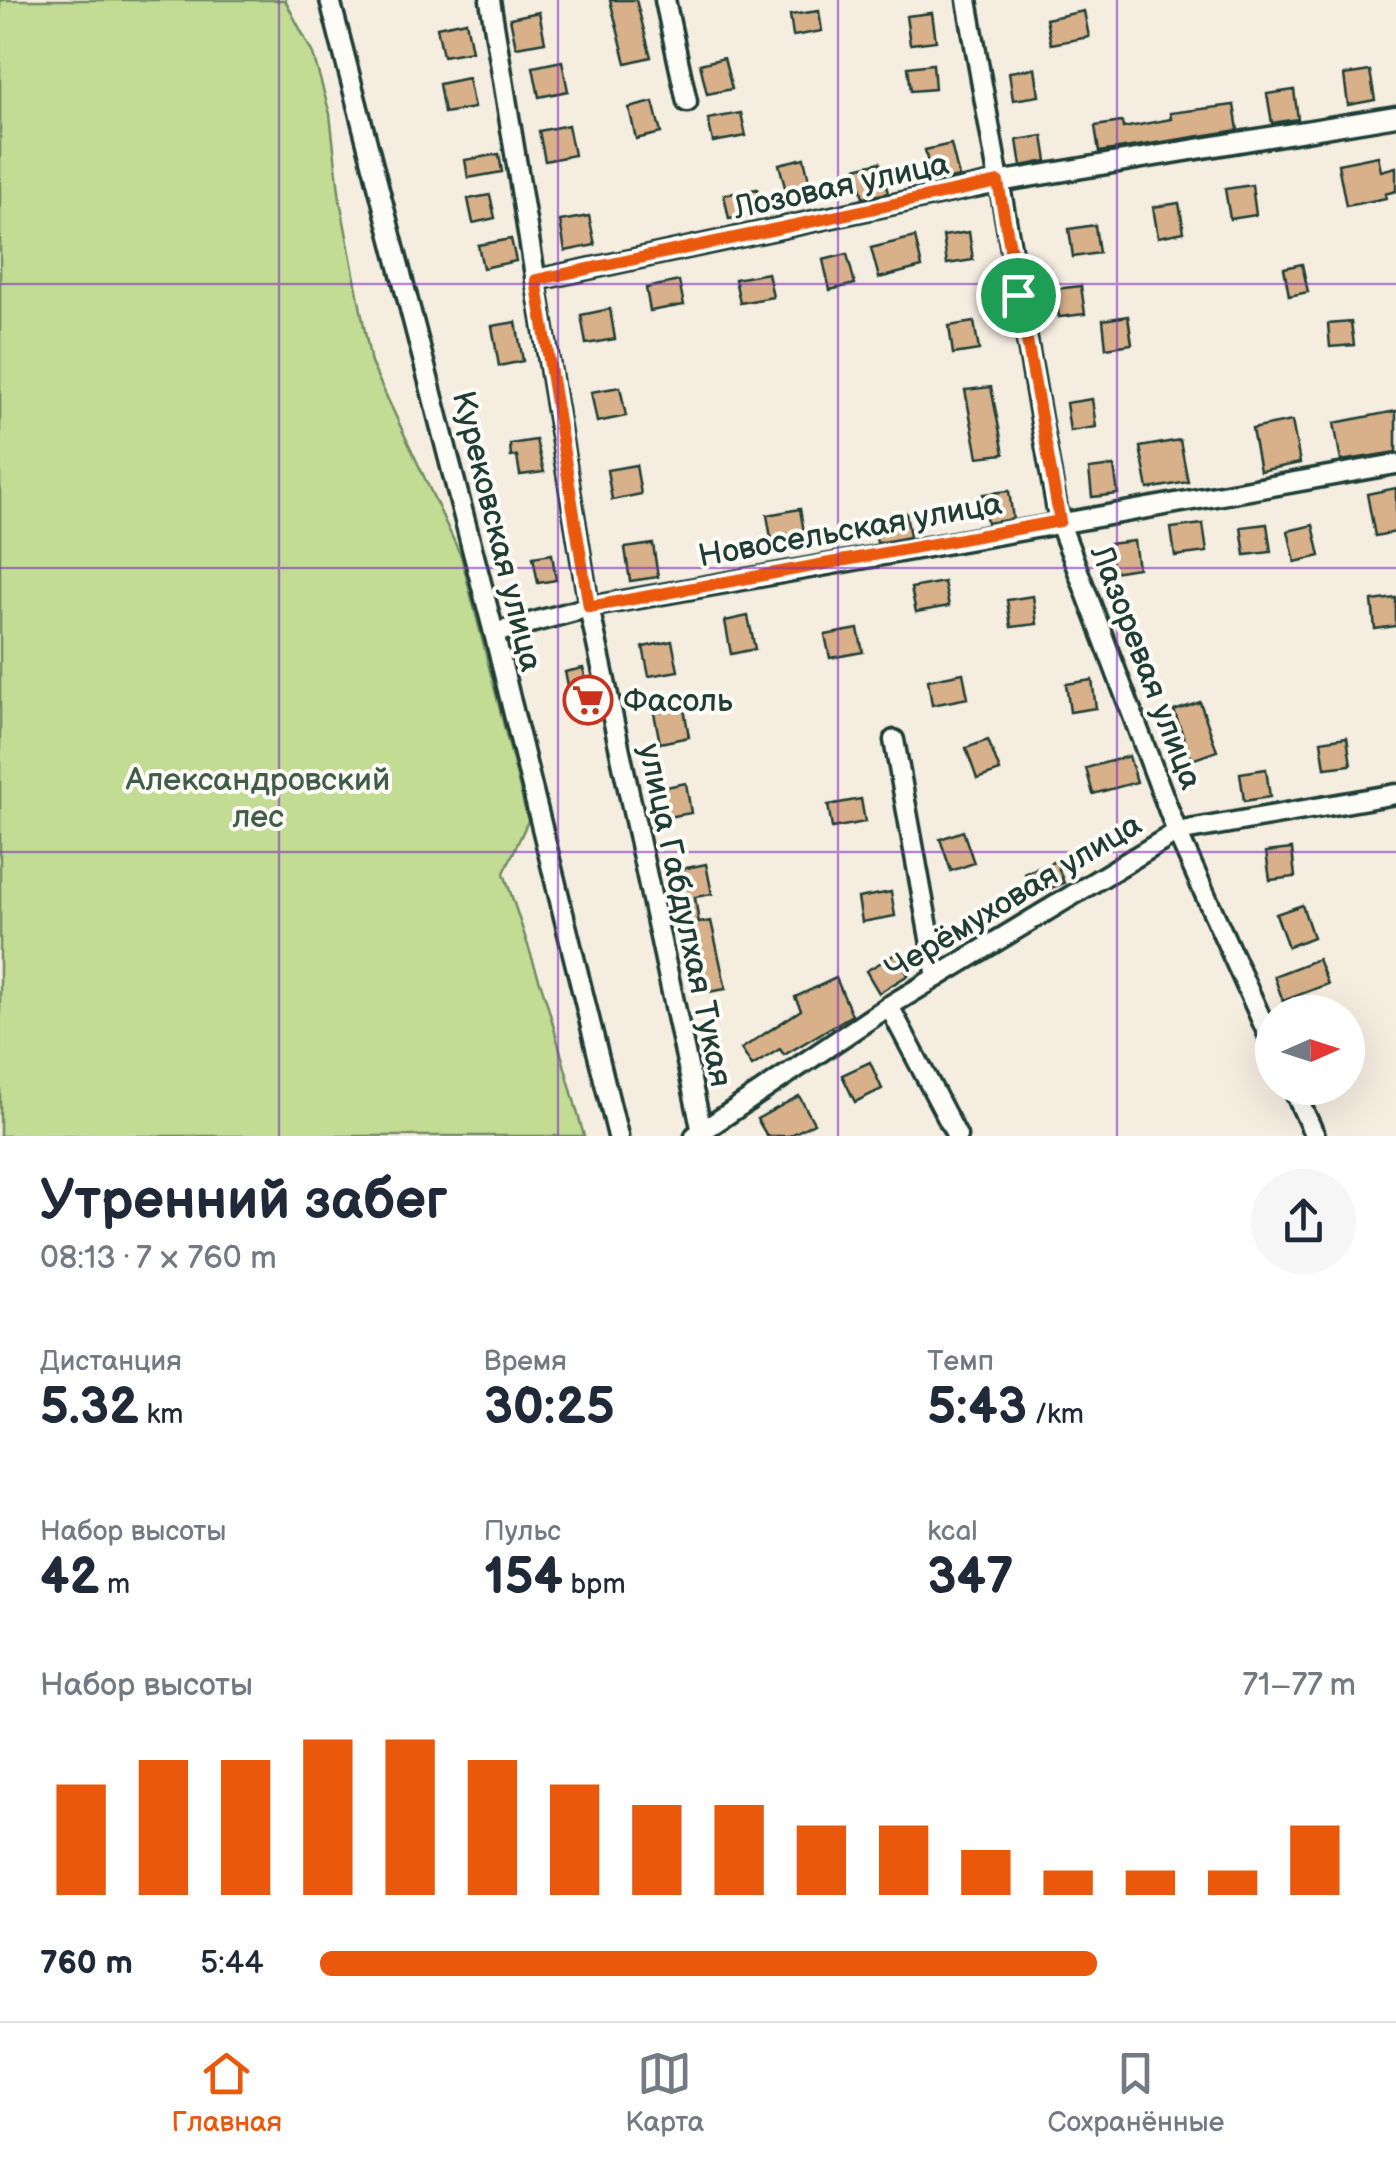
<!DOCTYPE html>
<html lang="ru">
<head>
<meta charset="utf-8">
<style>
  body { margin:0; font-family:"Balsamiq Sans",sans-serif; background:#f6f6f7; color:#1f2937; height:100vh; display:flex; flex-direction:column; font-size:38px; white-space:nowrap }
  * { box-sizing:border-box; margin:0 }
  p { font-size:32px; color:#747a83 }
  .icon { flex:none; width:55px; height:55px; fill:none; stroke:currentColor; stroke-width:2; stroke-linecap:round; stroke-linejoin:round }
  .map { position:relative; height:1136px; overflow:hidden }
  .side { display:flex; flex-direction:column; background:#fff; flex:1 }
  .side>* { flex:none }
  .needle { width:65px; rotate:87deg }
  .tools { position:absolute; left:1255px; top:995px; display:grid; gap:20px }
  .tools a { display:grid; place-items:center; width:110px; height:110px; border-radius:50%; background:#fff; box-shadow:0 10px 40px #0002; font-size:50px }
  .pin { position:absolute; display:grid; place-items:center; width:85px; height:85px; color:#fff; margin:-42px; border:5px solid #fff; border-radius:50%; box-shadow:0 2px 10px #0007 }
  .round { display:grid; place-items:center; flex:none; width:105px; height:105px; border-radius:52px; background:#f6f6f7 }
  .overview { display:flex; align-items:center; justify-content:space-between; height:170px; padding:0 40px }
  h1 { font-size:55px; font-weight:600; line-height:75px }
  .metrics { display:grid; grid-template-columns:repeat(3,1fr); gap:15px; height:170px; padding:10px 40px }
  .metrics div { display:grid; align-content:center }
  .metrics b { font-size:50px; font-weight:600 }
  .metrics small { font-size:28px; font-weight:400 }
  .metrics p { font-size:28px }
  .chart { height:280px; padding:20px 40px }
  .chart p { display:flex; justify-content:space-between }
  .chart svg { width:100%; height:180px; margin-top:10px; stroke:#ea580c; stroke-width:6 }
  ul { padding:0 40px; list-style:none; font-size:32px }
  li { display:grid; grid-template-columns:160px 120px 1fr; align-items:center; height:75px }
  li i { height:25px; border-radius:12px; background:#ea580c }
  .tabs { display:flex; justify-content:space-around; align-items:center; height:140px; border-top:2px solid #e0e1e3; background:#fff; font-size:28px; color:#747a83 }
  .tabs a { display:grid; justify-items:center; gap:5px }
  .tabs .on { color:#ea580c }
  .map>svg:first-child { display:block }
  .green { fill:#c2dc93; stroke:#708c64; stroke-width:2.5 }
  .building { fill:#d8b18a; stroke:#1f3d34; stroke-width:2.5 }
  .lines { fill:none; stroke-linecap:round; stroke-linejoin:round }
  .minor-casing { stroke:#1f3d34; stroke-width:25 }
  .minor { stroke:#fdfcf7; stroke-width:18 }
  .route-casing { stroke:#fff; stroke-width:20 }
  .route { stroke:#ea580c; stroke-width:12 }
  .grid { fill:none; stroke:#7b2cbf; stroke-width:2.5; stroke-opacity:0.55 }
  .labels { text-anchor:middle; stroke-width:8; stroke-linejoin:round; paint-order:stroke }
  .street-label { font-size:32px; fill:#1f3d34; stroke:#fdfcf7 }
  .poi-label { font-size:32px; fill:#1f3d34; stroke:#fdfcf7; text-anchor:start }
  .park-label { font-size:32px; fill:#405d47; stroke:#fdfcf7 }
</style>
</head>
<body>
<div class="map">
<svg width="1396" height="1136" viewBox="0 0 1396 1136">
  <rect width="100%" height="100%" fill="#f6ede1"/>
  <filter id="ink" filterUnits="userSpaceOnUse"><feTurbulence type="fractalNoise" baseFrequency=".01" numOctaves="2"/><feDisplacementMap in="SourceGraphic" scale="20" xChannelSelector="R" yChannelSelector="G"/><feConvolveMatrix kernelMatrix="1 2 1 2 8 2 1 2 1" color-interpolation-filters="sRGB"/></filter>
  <g filter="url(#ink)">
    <path class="green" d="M0,0H285L313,54L330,114L340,200L371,363L461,556L528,821L504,873L547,1003L584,1136H0Z"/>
    <g class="building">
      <path d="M610,0H636L651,57L626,63Z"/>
      <path d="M819,11L822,31L793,36L790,15Z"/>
      <path d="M1084,11L1089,37L1051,44L1046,19Z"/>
      <path d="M539,12L545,42L516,47L510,18Z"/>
      <path d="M932,13L936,41L910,44L906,16Z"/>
      <path d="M466,21L472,51L443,56L437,27Z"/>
      <path d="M724,58L732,89L707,94L700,64Z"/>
      <path d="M562,61L568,91L539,97L533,67Z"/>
      <path d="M933,64L935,89L911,91L908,67Z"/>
      <path d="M1035,68L1039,96L1013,100L1009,72Z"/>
      <path d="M1370,71L1375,100L1348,105L1344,75Z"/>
      <path d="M468,78L474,108L444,113L439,84Z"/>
      <path d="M1294,90L1298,119L1272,123L1267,94Z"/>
      <path d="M653,102L661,133L636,139L629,108Z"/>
      <path d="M1234,105L1238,130L1099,152L1095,126L1122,122L1123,128L1171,119L1170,113Z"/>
      <path d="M741,113L746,136L713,142L708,119Z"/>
      <path d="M568,125L574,155L545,161L539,131Z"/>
      <path d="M1043,136L1047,161L1021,166L1017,140Z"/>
      <path d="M951,144L959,177L932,183L925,150Z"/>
      <path d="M499,154L502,172L468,178L465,160Z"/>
      <path d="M1378,156L1381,171L1396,167V191L1385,194L1386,198L1346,206L1338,164Z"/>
      <path d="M804,158L811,189L787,195L779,164Z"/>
      <path d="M880,162L888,193L863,198L856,168Z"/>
      <path d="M1252,185L1256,215L1230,219L1225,189Z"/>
      <path d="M757,189L762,213L729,219L724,195Z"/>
      <path d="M490,195L495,218L473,223L468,199Z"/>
      <path d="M1179,203L1184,232L1158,237L1153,207Z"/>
      <path d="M589,216L595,245L565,251L560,221Z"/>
      <path d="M1095,225L1099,253L1073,257L1069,229Z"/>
      <path d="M969,232L973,260L947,264L943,236Z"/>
      <path d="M915,237L922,267L879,278L871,248Z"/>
      <path d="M511,239L516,261L483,268L478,245Z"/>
      <path d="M847,254L855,284L830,290L823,260Z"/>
      <path d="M1302,264L1308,292L1289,296L1284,268Z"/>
      <path d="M768,273L773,297L740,303L735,279Z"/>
      <path d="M679,281L684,305L650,311L646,288Z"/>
      <path d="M1081,286L1085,314L1059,317L1055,289Z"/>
      <path d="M610,309L615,339L586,344L581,315Z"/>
      <path d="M1128,316L1132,344L1106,348L1103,320Z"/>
      <path d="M516,322L523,361L499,366L492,326Z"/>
      <path d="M974,322L979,350L953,354L949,326Z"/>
      <path d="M1351,322L1354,345L1330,347L1328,324Z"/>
      <path d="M620,387L626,416L597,422L591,392Z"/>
      <path d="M991,387L1004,454L978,457L965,390Z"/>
      <path d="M1092,399L1096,427L1070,431L1066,403Z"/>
      <path d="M1396,411V452L1341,461L1334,423Z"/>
      <path d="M1292,421L1300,463L1260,471L1252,429Z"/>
      <path d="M536,440L544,472L520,475L517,456L511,457L510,444Z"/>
      <path d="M1180,440L1188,482L1148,489L1140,447Z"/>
      <path d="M636,465L641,494L612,500L607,470Z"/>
      <path d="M1114,466L1118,494L1092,497L1089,469Z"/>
      <path d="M1396,488V532L1375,536L1367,494Z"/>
      <path d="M1009,491L1013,519L987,523L983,494Z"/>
      <path d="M800,509L804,532L771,538L767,515Z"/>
      <path d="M906,513L910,537L877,543L873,519Z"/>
      <path d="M1203,524L1207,552L1175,556L1171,528Z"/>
      <path d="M1267,524L1271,552L1245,555L1241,527Z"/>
      <path d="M1313,525L1320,556L1295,562L1288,531Z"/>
      <path d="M1134,541L1138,568L1112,572L1108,544Z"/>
      <path d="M653,544L658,577L630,581L625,548Z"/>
      <path d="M552,554L556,580L538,583L533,557Z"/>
      <path d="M944,582L949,606L916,612L911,588Z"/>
      <path d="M1033,596L1037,624L1011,627L1007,600Z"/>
      <path d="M1396,598V626L1375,629L1372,601Z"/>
      <path d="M748,616L755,649L731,654L725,621Z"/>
      <path d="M858,629L863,652L830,658L825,635Z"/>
      <path d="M672,641L678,671L649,676L643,647Z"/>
      <path d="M583,668L594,712L575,717L565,672Z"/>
      <path d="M963,673L968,698L932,705L928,680Z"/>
      <path d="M1092,680L1096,708L1070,712L1066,684Z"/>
      <path d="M1200,702L1217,751L1192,760L1174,711Z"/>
      <path d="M684,708L689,737L660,743L654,713Z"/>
      <path d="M1347,737L1351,765L1325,768L1321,741Z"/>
      <path d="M988,740L1000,771L977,779L966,748Z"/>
      <path d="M1129,756L1137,782L1093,794L1086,768Z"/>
      <path d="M1266,769L1270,797L1244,801L1240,773Z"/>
      <path d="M686,783L691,813L662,818L656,789Z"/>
      <path d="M861,799L865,822L832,828L828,805Z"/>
      <path d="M963,831L974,863L951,871L940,839Z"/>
      <path d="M1292,849L1295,877L1270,880L1266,852Z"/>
      <path d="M1056,861L1064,883L1033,895L1025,873Z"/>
      <path d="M706,864L712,894L695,897L699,923L711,921L726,989L696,994L681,922L673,924L670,905L684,903L677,870Z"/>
      <path d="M891,892L895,916L862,922L858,898Z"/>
      <path d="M1302,905L1313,937L1288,947L1276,914Z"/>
      <path d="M896,954L908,975L879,993L866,971Z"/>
      <path d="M1318,959L1328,984L1283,1001L1274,976Z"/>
      <path d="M836,978L852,1015L784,1055L780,1049L752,1066L741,1049L801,1010L795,997Z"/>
      <path d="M870,1062L882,1089L855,1102L842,1075Z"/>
      <path d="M799,1096L814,1123L789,1136H767L757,1119Z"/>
    </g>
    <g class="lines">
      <g class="minor-casing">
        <g id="minor">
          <path d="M330,0L494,633L618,1136"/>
          <path d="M490,0L589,607L702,1132"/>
          <path d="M665,0L687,102"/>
          <path d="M967,0L1059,521L1177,832L1272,1043"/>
          <path d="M536,280L998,182L1396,116"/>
          <path d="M494,633L589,607L1396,464"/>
          <path d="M894,740L937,977"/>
          <path d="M889,1006L957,1136"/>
          <path d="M1293,1088L1315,1136"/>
          <path d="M695,1136L889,1006L1177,832L1396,794"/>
        </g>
      </g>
      <use href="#minor" class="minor"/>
    </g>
  </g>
  <g class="lines" filter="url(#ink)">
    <g class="route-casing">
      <path id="route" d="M998,182L1060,521L589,607L536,280Z"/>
    </g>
    <use href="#route" class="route"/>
  </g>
  <path class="grid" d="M279,0V1136M558,0V1136M838,0V1136M1117,0V1136M0,284H1396M0,568H1396M0,852H1396"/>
  <defs>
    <g id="supermarket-ring" transform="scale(2.5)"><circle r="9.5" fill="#fdfcf7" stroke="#c8321e" stroke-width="1.5"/><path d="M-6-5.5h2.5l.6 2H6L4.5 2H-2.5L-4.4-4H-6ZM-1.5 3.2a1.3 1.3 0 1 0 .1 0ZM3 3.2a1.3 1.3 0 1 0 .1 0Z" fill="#c8321e"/></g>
  </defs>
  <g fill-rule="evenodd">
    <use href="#supermarket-ring" x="588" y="700"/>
  </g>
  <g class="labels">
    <g class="street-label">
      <text transform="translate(841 185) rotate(-12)" y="11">Лозовая улица</text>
      <text transform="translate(850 529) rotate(-10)" y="11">Новосельская улица</text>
      <text transform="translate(498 531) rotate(76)" y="11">Курековская улица</text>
      <text transform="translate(1147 667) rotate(69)" y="11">Лазоревая улица</text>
      <text transform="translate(1013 896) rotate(-31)" y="11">Черёмуховая улица</text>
      <text transform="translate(686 915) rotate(78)" y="11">улица Габдулхая Тукая</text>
    </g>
    <g class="poi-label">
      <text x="623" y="711">Фасоль</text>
    </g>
    <g class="park-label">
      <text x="258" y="790">Александровский<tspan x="258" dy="37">лес</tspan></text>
    </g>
  </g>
</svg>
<div class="tools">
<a><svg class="needle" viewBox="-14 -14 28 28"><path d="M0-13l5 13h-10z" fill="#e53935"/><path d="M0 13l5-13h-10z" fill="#747a83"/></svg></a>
</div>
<div class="pin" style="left:1018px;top:295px;background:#1e9e55"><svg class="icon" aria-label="arrive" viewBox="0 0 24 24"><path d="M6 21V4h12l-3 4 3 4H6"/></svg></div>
</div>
<section class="side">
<div class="overview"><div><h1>Утренний забег</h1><p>08:13 · 7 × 760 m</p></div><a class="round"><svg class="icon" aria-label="share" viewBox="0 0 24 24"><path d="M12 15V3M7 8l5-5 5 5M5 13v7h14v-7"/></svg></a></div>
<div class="metrics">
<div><p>Дистанция</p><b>5.32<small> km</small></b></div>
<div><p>Время</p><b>30:25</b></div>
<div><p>Темп</p><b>5:43<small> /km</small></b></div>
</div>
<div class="metrics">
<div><p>Набор высоты</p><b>42<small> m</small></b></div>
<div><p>Пульс</p><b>154<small> bpm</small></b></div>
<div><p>kcal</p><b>347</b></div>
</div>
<div class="chart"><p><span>Набор высоты</span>71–77 m</p>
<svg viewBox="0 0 160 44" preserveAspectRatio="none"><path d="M5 44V17M15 44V11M25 44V11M35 44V6M45 44V6M55 44V11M65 44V17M75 44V22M85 44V22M95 44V27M105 44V27M115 44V33M125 44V38M135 44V38M145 44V38M155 44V27"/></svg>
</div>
<ul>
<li><b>760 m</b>5:44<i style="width:75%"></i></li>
</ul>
</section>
<nav class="tabs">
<a class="on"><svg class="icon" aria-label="home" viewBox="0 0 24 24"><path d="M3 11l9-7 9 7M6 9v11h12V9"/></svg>Главная</a>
<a><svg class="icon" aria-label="map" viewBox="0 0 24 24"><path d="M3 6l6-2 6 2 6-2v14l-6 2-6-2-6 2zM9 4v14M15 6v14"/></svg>Карта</a>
<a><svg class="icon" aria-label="saved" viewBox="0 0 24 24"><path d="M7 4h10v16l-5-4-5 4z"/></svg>Сохранённые</a>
</nav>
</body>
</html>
